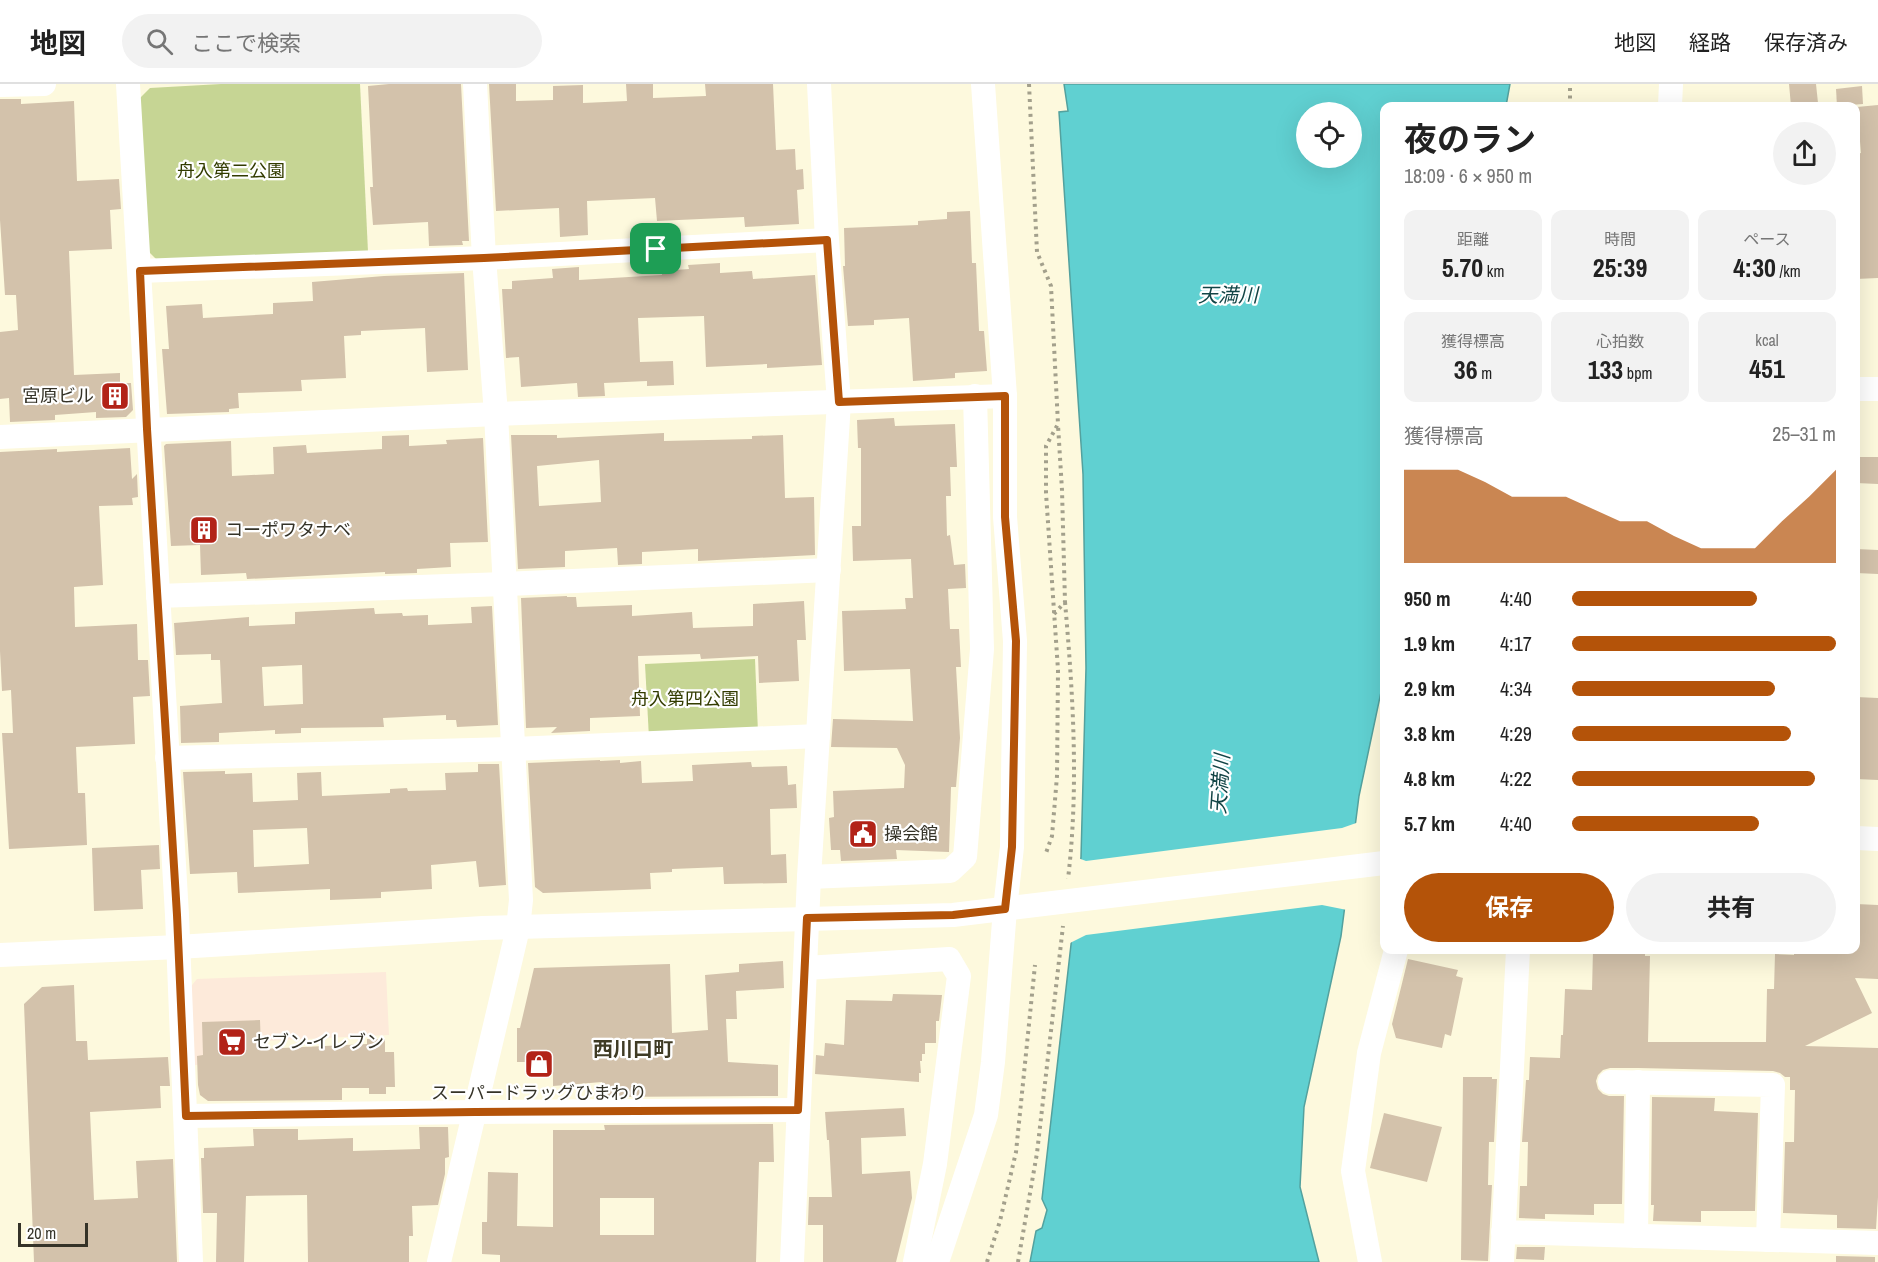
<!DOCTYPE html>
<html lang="ja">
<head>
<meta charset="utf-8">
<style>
  body { margin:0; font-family:"Archivo Narrow","Noto Sans JP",sans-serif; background:#f2f2f2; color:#222; height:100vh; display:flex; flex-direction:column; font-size:22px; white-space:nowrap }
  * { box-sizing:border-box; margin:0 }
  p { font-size:20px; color:#767676 }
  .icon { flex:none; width:33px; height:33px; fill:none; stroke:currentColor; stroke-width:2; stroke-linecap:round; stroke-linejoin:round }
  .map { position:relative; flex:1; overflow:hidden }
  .details { position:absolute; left:1380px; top:18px; width:480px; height:852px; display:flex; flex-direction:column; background:#fff; border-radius:12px; box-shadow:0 6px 24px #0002 }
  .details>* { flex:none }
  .tools { position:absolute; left:1296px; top:18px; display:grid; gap:12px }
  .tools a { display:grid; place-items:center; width:66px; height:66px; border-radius:50%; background:#fff; box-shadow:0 6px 24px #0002; font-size:30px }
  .scale { position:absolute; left:18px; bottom:15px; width:70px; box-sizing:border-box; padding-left:6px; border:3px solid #353328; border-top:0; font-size:16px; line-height:21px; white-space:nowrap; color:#353328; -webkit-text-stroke:4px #fff; paint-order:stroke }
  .pin { position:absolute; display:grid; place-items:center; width:51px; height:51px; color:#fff; margin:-26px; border-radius:12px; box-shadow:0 3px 9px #0006 }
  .round { display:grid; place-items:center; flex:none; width:63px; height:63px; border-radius:32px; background:#f2f2f2 }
  .overview { display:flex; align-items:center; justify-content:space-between; height:102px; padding:0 24px }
  h1 { font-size:33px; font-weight:700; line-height:45px }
  .figures { display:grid; grid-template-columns:repeat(3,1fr); gap:9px; height:102px; padding:6px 24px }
  .figures div { display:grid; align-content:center; border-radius:12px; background:#f2f2f2; text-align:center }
  .figures b { font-size:26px; font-weight:700 }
  .figures small { font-size:16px; font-weight:400 }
  .figures p { font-size:16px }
  .chart { height:168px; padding:12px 24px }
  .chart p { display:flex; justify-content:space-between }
  .chart svg { width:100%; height:108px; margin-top:6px; fill:#b45309; opacity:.7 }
  .primary-button { display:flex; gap:12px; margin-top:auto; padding:12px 24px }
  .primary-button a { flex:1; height:69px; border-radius:36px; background:#b45309; color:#fff; font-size:24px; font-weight:700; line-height:69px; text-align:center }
  .primary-button a+a { background:#f2f2f2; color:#222 }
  ul { padding:0 24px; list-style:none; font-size:20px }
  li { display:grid; grid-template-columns:96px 72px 1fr; align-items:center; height:45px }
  li i { height:15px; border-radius:8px; background:#b45309 }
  header { display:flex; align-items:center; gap:36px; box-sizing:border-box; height:84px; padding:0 30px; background:#fff; border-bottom:2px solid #e0e0e0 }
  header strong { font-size:28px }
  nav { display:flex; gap:33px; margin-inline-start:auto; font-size:21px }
  .search { width:420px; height:54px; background:#f2f2f2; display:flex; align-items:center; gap:15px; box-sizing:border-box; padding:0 21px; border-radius:33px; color:#767676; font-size:22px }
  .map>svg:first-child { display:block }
  .commercial { fill:#fdeada }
  .green { fill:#c6d594 }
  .water { fill:#60d0d1; stroke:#53a19e; stroke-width:1.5; fill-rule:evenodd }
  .pier { fill:#fdf9dd }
  .building { fill:#d3c2ab; fill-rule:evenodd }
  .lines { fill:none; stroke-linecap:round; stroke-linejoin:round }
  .path { stroke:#a3a08c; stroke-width:4; stroke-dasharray:3 4.5; stroke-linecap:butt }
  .minor { stroke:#fff; stroke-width:24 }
  .route-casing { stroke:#fff; stroke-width:12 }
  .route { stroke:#b45309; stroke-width:8 }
  .labels { text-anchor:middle; stroke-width:4.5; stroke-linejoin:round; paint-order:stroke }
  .park-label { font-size:18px; fill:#333c00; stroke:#fff }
  .poi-label { font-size:18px; fill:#353328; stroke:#fff; text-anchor:start }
  .water-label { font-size:20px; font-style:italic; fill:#124546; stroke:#fff }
  .neighbourhood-label { font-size:20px; font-weight:bold; fill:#3f3b25; stroke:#fff }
</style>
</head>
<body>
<header>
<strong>地図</strong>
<div class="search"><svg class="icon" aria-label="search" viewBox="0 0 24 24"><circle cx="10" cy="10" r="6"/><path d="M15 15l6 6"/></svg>ここで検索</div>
<nav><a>地図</a><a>経路</a><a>保存済み</a></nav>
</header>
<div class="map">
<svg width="1878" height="1178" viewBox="0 0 1878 1178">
  <rect width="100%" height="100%" fill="#fdf9dd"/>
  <path class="commercial" d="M386,888L389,951L263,957V980L191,981L188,906L197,895Z"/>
  <g class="green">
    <path d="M221,0H360L368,168L159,178L148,167L140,14L150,4Z"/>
    <path d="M755,575L758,649L649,654L645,580Z"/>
  </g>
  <path class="water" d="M1064,0H1510L1506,22H1384V594L1359,712L1341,852L1304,1023L1300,1103L1319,1178H1030L1036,1147L1042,1144L1047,1126L1042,1115L1081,773L1086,584L1083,390L1059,28L1068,27ZM1306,28H1352V74H1306Z"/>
  <path class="pier" d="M1359,738L1347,826L1322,821L1086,851L1068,860L1078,774L1086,777L1342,744Z"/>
  <g class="building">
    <path d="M389,0H461L469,157H462L463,161L429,162L428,138L373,141L370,103H373L368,2Z"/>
    <path d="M489,0H516V17L553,16V2L583,1V19L627,17L626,0H653V14L706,12L705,0H773L776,66L795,65L796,86L803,85L804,105L797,106L799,140L745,143L744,133L657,137L655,114L587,117L588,151L560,153L559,124L496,127Z"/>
    <path d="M1789,0H1816L1818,19L1791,22Z"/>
    <path d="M1862,2L1863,20L1837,22L1836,5Z"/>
    <path d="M0,15H21V20L74,17L77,97L119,95L121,125L110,126L112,165L69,167L74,291L120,289V299H131L133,326L126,333L96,334V328L55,331V336L10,338L9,314L0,315V248L18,246L16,211H5L0,136Z"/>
    <path d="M1878,21V194L1856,195V70L1861,69L1857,23Z"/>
    <path d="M970,127L972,179H976L979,247H984L987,287L955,289V294L913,297L909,234L874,236V241L848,242L843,182H845L844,144L918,141V137L947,135V128Z"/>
    <path d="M720,179V189L752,187L753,195L815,191L822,281L767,284V280L706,283L704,232L638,234L640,278L673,277L674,301L647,302V297L604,299L605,312L578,313L577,299L521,303L519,273L506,274L502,205H512V197L553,194L552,185L579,183V196L662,191V187L689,185L688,181Z"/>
    <path d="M464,189L468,286L427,288L425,244L361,247V251L344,252L346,294L301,296L302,307L238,309L239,324L229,325V328L167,330L162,265H169L166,222L202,220L203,234L273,230V219L313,217L312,198L384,192Z"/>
    <path d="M894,334L895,342L955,340L957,383H950L951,412H946L947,452L950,451L954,481L965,480L966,504L948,505L950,545H959L961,583H956L960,654L956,703H951L949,768L896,766L897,775L841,777L840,766H831L829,734L834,733L833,707L904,704L905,681L897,664L831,663L833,635L913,637L910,585L844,587L842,527L906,525L905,514H913L911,475L853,477L852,442H861V364H858L857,336Z"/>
    <path d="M664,349V357L752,355V352L783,351L785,414L814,413L815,471L698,477V465L642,468V480L618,481L617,464L565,467V483L518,485L511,351H557V354ZM599,376L601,418L539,422L537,382Z"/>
    <path d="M409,351V362L447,360L446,356L483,354L488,458L450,459L451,483L417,485V489L385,490V488L247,495L246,489L201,491L200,461L171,462L164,362L166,360L231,357L232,392L274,390L273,363L306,361L307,369L382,365V352Z"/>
    <path d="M130,364L132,395L137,390L138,413L132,414L133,421L99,422L103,501L74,503L75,543L137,540L138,576H148L150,612L133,613L135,660L76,663L78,709H85L87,761L9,765L2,649H13L11,606L2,607L0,567V368L57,365V368Z"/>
    <path d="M1856,373H1878V400L1856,399Z"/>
    <path d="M1856,465L1878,466V490L1856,489Z"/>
    <path d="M567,512V513H576L577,523L632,521V532L692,528L693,544L753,542V520L804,517L806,556H797L799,597L759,599L758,572L701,575L700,570L638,572L640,632L590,634V647L551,649L557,643L526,644L521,514Z"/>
    <path d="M492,522L498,641L457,643L456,636H446V631L383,634L384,643L301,644V649L275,650V646L219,649V658L181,659L180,622L222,619L220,576H211V570L176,571L174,539L249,533V542L295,540V528L374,524L375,530L402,529L403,532L428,531V541L472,539L471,523ZM302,581L303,620L264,622L262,583Z"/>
    <path d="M1856,613L1878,614V696L1856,695Z"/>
    <path d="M600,676V677L620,676V679L641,677L642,699L693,697L692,681L751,678L752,683L787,682L788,701L796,700L797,724L770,725L771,771L786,770L787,799L724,800L723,783L672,785V788L650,789L651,805L543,809L535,803L528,679Z"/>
    <path d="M478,680H499L506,801L479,803L476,777L431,781L432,805L381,808V814L330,816V805L238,809L237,788L190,790L183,688L225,687V690L252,689L253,718L298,716L297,689L321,688L322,712L390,709V705L407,704L408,707L446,706L445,689L478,688ZM307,744L309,780L254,783L253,746Z"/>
    <path d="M159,761L160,785L141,786L143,825L94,827L92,764Z"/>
    <path d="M1856,820L1878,821V895L1855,894L1872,929L1805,962L1878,964V1113L1876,1145L1837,1144V1131L1783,1129L1785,1058H1794L1795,1006H1790V993H1785L1780,989L1773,987L1638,984H1610L1603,986L1598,991L1596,997L1598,1005L1603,1010L1609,1012H1624L1622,1120H1594V1131L1545,1130V1135L1519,1134L1520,1102H1527L1528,1058H1522L1526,996H1529L1530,973L1560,974L1561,951H1563L1565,905L1592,906L1593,866H1645V872H1650L1648,958H1766L1767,905H1774L1775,870L1794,871V866H1856Z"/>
    <path d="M1408,875L1458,886L1456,892L1463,894L1451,952L1445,950L1442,964L1396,954L1392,940Z"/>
    <path d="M783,877L784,904L736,907L737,935H726L728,978L778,981V1012L603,1013L602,998L553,1002V978H517V944H520L534,884L670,880L672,949L708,946L705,891L739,888V880Z"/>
    <path d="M74,901L76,957H87L88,976L168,973L170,1002H160L161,1024L90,1028L94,1116L138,1114L136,1077L173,1075L177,1178H34L24,920L42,903Z"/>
    <path d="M893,910L942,911L939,937H936V959H925V970H922V977H920L921,989H919V998L815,990L816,971L824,972L825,959L844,961L846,916L892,917Z"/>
    <path d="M260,936L261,965L367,960V955H385V968H394L395,1003H386V1010H369V1004H342V1016L208,1017L200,1011L198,1001L197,972L203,971L202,938Z"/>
    <path d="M1463,993H1492V995H1497L1494,1058H1489L1488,1101H1492L1488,1177L1461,1176Z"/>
    <path d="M1652,1013L1715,1014L1714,1027L1758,1029L1755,1127H1701V1138L1653,1137L1654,1121H1651Z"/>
    <path d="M904,1024L906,1052L861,1054L862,1090L910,1087L912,1114L896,1178H823V1141H808V1138L809,1113H832L829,1056H827L825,1028Z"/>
    <path d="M1384,1029L1442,1043L1427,1098L1370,1084Z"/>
    <path d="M773,1040L774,1078H759L756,1178H500V1171L482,1170V1138H487L488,1088L518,1089L517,1142L553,1143V1046H605L604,1041ZM600,1114H654V1151H600Z"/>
    <path d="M419,1043H448L449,1073L445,1074V1090L438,1121L412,1122L413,1152H409V1178H308L307,1111L246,1112L244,1178H216L217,1129H203L201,1074H204V1064L254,1062L253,1045H298V1056L353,1054V1067L420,1065Z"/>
    <path d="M1517,1163H1545L1544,1176L1516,1175Z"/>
    <path d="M1836,1172L1875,1173V1178H1836Z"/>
  </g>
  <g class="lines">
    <g class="path">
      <path d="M1029,0L1037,168L1051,202L1058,340L1046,362V409L1058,586L1057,692L1052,752L1046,769"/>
      <path d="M1570,22V0"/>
      <path d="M1065,518C1073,610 1079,703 1068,795"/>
      <path d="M1054,530L1065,518L1062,406L1058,341"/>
      <path d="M987,1178L1000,1137L1016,1068L1035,881"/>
      <path d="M1018,1178L1037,1069L1063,842"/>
    </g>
    <g class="minor">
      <path d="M128,0L177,831L191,1178"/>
      <path d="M0,1L44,0"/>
      <path d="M1670,22L1671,0"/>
      <path d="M140,187L484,174L827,156"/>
      <path d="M1856,305H1878"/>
      <path d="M0,353L496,330L1005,312"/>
      <path d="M158,512L505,500L829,486"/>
      <path d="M167,674L514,665L818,652"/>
      <path d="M1856,754L1878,755"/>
      <path d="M809,793L950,787L965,773L982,565L975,312"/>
      <path d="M0,871L178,863L483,844L953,831L1384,779"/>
      <path d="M806,884L949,875L959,892L935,1080L915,1178"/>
      <path d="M1610,998L1773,1001L1768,1156"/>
      <path d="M186,1032L475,1028L798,1026"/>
      <path d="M1503,1148L1878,1159"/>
      <path d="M1636,1152L1638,998"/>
      <path d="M439,1178L511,874L518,844L521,816L496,330L484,174L475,0"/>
      <path d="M792,1178L809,793L839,318L827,156L819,0"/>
      <path d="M937,1178L986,1031L993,978L1005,825L1012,763L1015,557L1005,433V312L983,0"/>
      <path d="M1370,1178L1353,1087L1369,969L1396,866"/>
      <path d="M1502,1178L1518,866"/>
    </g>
  </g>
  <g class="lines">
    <g class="route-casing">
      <path id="route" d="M827,156L839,318L1005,312V433L1016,557L1012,763L1005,825L953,831L807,834L798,1026L475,1028L186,1032L177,831L147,345L140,187L484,174Z"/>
    </g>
    <use href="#route" class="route"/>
  </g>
  <defs>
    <g id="building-square" transform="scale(1.5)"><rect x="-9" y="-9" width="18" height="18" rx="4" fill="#b22318" stroke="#fff"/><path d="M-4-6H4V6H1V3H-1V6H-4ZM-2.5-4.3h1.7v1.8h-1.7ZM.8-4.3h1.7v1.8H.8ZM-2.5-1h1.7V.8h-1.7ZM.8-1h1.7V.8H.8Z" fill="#fff"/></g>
    <g id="civic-square" transform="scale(1.5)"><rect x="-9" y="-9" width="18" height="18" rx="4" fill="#b22318" stroke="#fff"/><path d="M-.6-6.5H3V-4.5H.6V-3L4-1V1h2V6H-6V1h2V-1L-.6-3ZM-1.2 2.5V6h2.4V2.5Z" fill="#fff"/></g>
    <g id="supermarket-square" transform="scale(1.5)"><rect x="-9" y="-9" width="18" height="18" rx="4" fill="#b22318" stroke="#fff"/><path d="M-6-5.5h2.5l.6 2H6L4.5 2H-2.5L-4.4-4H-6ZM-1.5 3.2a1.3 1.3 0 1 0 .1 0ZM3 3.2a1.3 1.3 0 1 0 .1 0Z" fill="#fff"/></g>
    <g id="shop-square" transform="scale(1.5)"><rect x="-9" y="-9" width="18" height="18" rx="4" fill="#b22318" stroke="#fff"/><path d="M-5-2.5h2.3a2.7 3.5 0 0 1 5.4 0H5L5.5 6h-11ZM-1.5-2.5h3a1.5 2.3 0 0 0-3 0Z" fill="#fff"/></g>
  </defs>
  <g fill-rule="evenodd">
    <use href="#building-square" x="115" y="312"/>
    <use href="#building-square" x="204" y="446"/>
    <use href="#civic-square" x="863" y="750"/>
    <use href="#supermarket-square" x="232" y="958"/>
    <use href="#shop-square" x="539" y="980"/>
  </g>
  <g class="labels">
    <g class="park-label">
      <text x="231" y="93">舟入第二公園</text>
      <text x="685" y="621">舟入第四公園</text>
    </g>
    <g class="poi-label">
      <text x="94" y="318" text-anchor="end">宮原ビル</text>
      <text x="225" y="452">コーポワタナベ</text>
      <text x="884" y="756">操会館</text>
      <text x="253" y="964">セブン-イレブン</text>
      <text x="539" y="1015" text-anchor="middle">スーパードラッグひまわり</text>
    </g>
    <g class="water-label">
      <text x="1228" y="218">天満川</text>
      <text transform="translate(1220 700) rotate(-86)" y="7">天満川</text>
    </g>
    <g class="neighbourhood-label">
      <text x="633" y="972">西川口町</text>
    </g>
  </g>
</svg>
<div class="tools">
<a><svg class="icon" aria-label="locate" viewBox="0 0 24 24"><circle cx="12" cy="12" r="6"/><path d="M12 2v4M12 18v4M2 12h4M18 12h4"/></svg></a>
</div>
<div class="scale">20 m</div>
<div class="pin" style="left:656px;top:165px;background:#1e9e55"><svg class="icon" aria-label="arrive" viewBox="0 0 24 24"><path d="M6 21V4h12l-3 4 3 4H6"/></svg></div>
<section class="details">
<div class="overview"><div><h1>夜のラン</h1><p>18:09 · 6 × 950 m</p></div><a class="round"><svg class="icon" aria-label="share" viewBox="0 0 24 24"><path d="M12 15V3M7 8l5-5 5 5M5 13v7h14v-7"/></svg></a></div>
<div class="figures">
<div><p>距離</p><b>5.70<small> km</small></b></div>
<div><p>時間</p><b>25:39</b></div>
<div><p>ペース</p><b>4:30<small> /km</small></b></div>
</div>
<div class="figures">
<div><p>獲得標高</p><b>36<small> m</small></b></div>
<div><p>心拍数</p><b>133<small> bpm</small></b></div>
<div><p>kcal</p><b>451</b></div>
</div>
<div class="chart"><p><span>獲得標高</span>25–31 m</p>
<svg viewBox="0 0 160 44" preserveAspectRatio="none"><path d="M0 44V6L10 6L20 6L30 11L40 17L50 17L60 17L70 22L80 27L90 27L100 33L110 38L120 38L130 38L140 27L150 17L160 6V44z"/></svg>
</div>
<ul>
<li><b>950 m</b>4:40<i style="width:70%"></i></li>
<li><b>1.9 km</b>4:17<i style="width:100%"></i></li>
<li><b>2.9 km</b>4:34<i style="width:77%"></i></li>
<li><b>3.8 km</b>4:29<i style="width:83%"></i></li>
<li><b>4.8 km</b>4:22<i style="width:92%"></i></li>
<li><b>5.7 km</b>4:40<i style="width:71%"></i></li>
</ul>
<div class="primary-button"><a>保存</a><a>共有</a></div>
</section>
</div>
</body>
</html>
